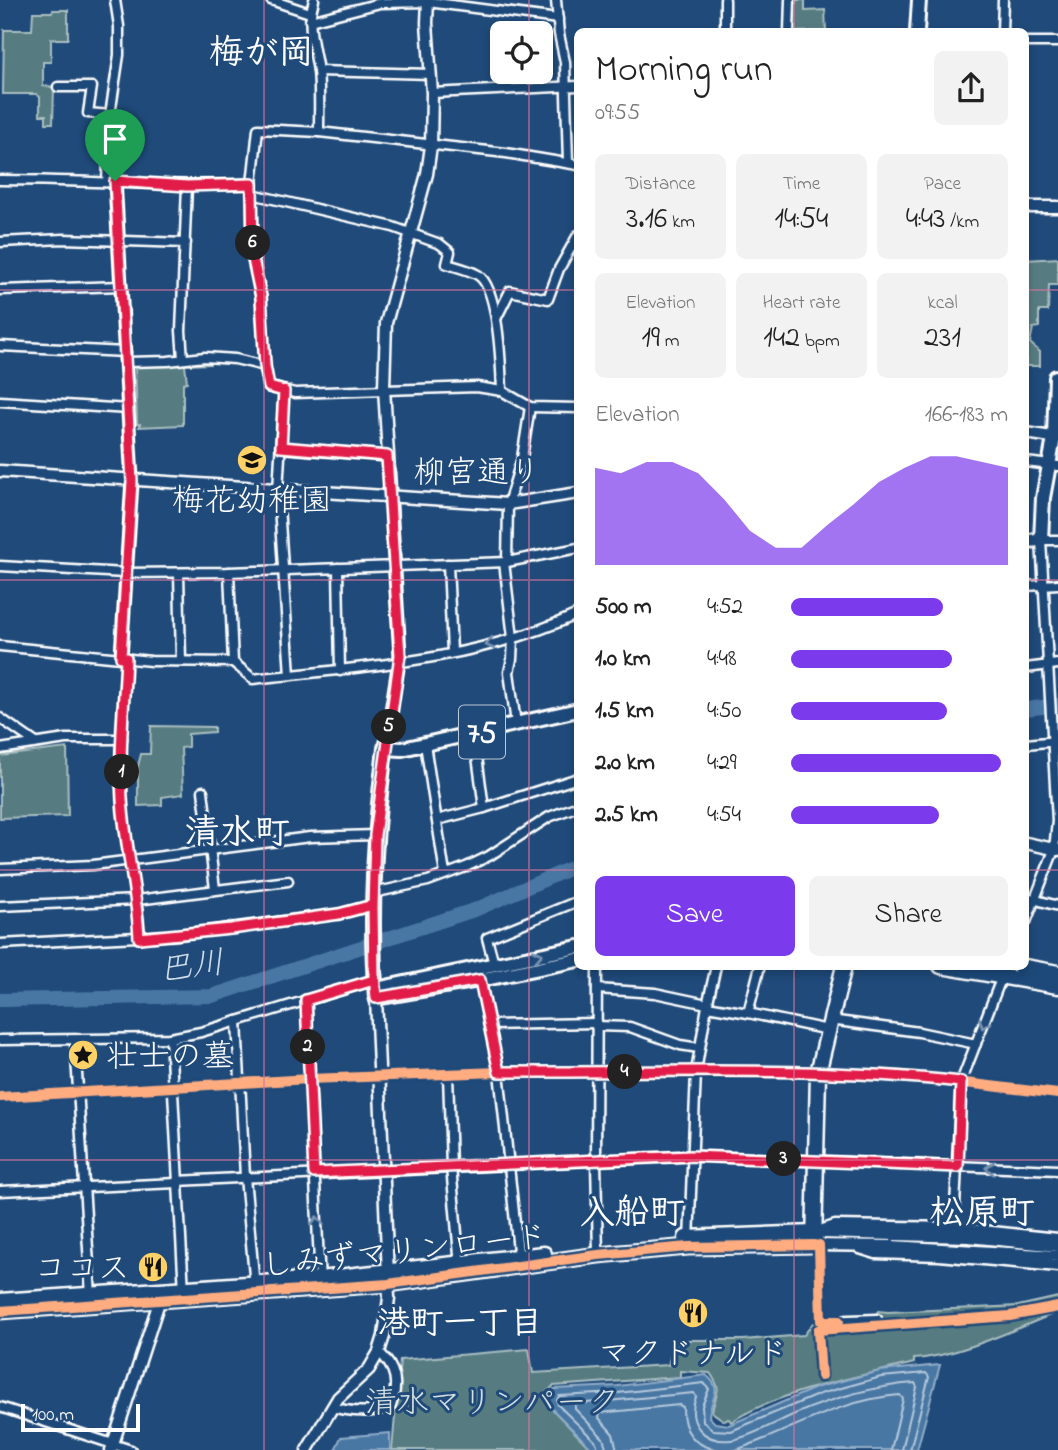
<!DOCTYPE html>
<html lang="en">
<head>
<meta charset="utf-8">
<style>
  body { margin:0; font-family:"Indie Flower","Klee One",sans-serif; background:#f2f2f2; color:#222; height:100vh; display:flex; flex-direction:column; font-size:26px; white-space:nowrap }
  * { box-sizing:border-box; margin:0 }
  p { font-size:23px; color:#767676 }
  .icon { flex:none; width:38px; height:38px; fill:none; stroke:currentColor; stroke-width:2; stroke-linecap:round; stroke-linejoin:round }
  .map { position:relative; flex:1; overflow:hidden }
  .details { position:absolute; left:574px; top:28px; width:455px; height:942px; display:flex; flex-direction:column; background:#fff; border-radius:10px; box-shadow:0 4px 10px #0003 }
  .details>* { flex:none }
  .controls { position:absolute; left:490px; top:21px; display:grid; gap:14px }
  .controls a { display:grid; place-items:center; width:63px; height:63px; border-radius:10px; background:#fff; box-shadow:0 4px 10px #0003; font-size:35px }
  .scale { position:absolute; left:21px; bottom:18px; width:119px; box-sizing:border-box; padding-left:7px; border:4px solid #fff; border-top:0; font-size:19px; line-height:24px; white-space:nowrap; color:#fff; -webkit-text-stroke:5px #1f4a7a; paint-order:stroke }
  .pin { position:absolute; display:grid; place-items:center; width:60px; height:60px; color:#fff; margin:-72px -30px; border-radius:50% 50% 50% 0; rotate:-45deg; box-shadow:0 0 7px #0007 }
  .pin .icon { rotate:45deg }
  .km { position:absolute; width:35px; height:35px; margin:-18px; border-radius:50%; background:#222; color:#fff; font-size:19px; line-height:35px; text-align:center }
  .round { display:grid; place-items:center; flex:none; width:74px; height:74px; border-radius:10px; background:#f2f2f2 }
  .overview { display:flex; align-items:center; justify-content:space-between; height:119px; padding:0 21px }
  h1 { font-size:38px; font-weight:600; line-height:52px }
  .stats { display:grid; grid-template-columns:repeat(3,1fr); gap:10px; height:119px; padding:7px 21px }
  .stats div { display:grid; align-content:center; border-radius:10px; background:#f2f2f2; text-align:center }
  .stats b { font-size:30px; font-weight:600 }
  .stats small { font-size:19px; font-weight:400 }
  .stats p { font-size:19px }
  .chart { height:196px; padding:14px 21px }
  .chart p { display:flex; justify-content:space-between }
  .chart svg { width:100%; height:126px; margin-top:7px; fill:#7c3aed; opacity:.7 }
  .button { display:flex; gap:14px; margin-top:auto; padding:14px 21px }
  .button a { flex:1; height:80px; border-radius:10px; background:#7c3aed; color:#fff; font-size:28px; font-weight:600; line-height:80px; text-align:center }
  .button a+a { background:#f2f2f2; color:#222 }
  ul { padding:0 21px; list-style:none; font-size:23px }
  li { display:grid; grid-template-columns:112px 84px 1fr; align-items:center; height:52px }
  li i { height:18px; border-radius:9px; background:#7c3aed }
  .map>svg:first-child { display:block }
  .green { fill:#567c82; stroke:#aabec0; stroke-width:2 }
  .water { fill:#4877a4; stroke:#91adc8; stroke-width:2 }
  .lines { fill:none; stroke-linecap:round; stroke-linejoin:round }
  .shore { stroke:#b6c9db; stroke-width:2 }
  .river { stroke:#4877a4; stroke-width:14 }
  .pedestrian-casing { stroke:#fff; stroke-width:11 }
  .minor-casing { stroke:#fff; stroke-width:13 }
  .tertiary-casing { stroke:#fff; stroke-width:15 }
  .secondary-casing { stroke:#fff; stroke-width:18 }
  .primary-casing { stroke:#fff; stroke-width:18 }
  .trunk-casing { stroke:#fff; stroke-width:19 }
  .pedestrian { stroke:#1f4a7a; stroke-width:6 }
  .minor { stroke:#1f4a7a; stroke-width:8 }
  .tertiary { stroke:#1f4a7a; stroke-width:10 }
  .secondary { stroke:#1f4a7a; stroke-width:12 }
  .primary { stroke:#1f4a7a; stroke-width:12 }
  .trunk { stroke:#1f4a7a; stroke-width:14 }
  .cycleway-casing { stroke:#1f4a7a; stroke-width:15 }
  .cycleway { stroke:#ffac80; stroke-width:10 }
  .oneway { stroke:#7992af }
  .route-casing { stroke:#fff; stroke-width:14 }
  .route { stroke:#e11d48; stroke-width:9 }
  .grid { fill:none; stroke:#da749d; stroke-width:2; stroke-opacity:0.55 }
  .labels { text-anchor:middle; stroke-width:6; stroke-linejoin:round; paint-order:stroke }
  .shield { fill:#1f4a7a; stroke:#bcc9d7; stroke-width:2 }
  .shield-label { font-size:30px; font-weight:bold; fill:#fff }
  .street-label { font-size:32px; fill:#fff; stroke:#1f4a7a }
  .poi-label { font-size:32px; fill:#fff; stroke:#1f4a7a }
  .park-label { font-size:32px; fill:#d5dee0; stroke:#1f4a7a }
  .water-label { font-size:33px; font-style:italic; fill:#d1dde8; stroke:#1f4a7a }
  .neighbourhood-label { font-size:33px; font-weight:bold; fill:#fff; stroke:#1f4a7a }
  .quarter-label { font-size:35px; font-weight:bold; fill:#fff; stroke:#1f4a7a }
</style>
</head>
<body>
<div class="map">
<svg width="1058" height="1450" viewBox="0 0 1058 1450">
  <rect width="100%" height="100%" fill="#1f4a7a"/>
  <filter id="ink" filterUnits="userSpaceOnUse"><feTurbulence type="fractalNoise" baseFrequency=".0143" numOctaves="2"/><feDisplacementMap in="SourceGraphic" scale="14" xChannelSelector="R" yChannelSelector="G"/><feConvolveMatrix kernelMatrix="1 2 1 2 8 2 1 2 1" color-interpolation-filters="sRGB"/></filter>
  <g filter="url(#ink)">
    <g class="green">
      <path d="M794,0H805V11L825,10L826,31L791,32Z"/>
      <path d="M53,10H68V39H51V62H43V86L54,87L53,123H46V115H40V97L36,94H3L4,30H32L33,12H52Z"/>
      <path d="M1058,258V285H1049L1048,311H1039V327L1033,328L1030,343L1040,352V366H1026V260Z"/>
      <path d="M210,359V364L185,365L187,382L183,383V425L139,427L140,424H137L135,364Z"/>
      <path d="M151,726L214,727V732L188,734V747L181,748L183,794L162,797V805L138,806V766L141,754H150Z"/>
      <path d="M67,748L68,816L0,818V756Z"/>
      <path d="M1058,1297V1312C1015,1329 960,1356 914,1359V1363C857,1377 781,1390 731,1422L729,1419L723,1420L712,1412C715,1393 724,1392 710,1373L680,1371V1377L553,1386L548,1392L547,1404L589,1447V1450H392L400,1360L529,1349L533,1373L668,1365L675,1340H743L804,1335L813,1323H871L878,1311L888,1312L1018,1306Z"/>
    </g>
    <g class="water">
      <path d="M940,1365L917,1450H593L552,1409L549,1400L554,1389L618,1386L706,1375C725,1390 710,1398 709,1417L715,1423L729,1425L818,1387L880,1371Z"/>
      <path d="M390,1433V1450H335L341,1437Z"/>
    </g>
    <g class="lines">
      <g class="shore">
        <path d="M598,1450L596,1442L558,1405L557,1400L559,1396L618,1393L704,1383L709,1389L702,1406L703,1421L713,1430L731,1431L820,1394L881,1377L926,1373L929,1377L910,1450"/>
        <path d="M607,1450L603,1438L575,1409V1404L694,1393L696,1397C686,1422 703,1443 731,1440C746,1439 779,1421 795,1414C833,1398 873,1386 915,1383L917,1387L902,1450"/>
        <path d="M617,1450L613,1434L599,1418L600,1413L679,1405L683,1407C682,1432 695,1447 720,1450"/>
        <path d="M736,1450C790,1431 841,1399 900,1395L903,1399L891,1450"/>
      </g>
      <g class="river">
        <path d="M1026,709L1058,705"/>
        <path d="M0,1000L212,996L477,909L578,865"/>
      </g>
      <g class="pedestrian-casing">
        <path id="pedestrian" d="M821,1376L818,1330L1010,1316L1058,1307"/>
      </g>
      <g class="minor-casing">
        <g id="minor">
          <path d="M271,0L310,13"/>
          <path d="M314,0C306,26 314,45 318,71C320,91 319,112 319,132"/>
          <path d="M556,0L559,34L565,62L568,162"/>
          <path d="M310,21L380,3L428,2L558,19"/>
          <path d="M725,32V0"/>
          <path d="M789,32L790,0"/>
          <path d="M1002,32L1003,0"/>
          <path d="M1026,42H1058"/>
          <path d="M318,71L431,74"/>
          <path d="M58,87H92L88,113L110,115"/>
          <path d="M432,93L578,86"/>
          <path d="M578,165L506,153L319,132L258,129L252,184L253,259L261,297L265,366L269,387L295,393L477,387L502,391L530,407L578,408"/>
          <path d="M0,180C84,180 168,187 252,184"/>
          <path d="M107,181L110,115L119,55V26L115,0"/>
          <path d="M252,194L393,227L440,244L450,252L447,264C457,267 470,270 478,275C499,288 501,367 502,391"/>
          <path d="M0,242L63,239L186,243"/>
          <path d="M0,290L122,286"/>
          <path d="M497,317L510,291L548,299L559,269L578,235"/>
          <path d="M0,346L126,352"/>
          <path d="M183,359L181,331L187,186"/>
          <path d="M127,362L168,361L205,357L235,359L265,366"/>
          <path d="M284,391L278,490L290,675"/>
          <path d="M0,401L129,409"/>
          <path d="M281,448L387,456"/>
          <path d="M1026,462L1058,466"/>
          <path d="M504,562L513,638L512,659L509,672L516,724"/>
          <path d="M507,562L508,504L522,458L530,407"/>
          <path d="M448,564L452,652"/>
          <path d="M0,566L125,573L229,572L507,562L578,548"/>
          <path d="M338,568L340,671"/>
          <path d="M229,572L233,662"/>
          <path d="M179,573L181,661"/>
          <path d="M1026,586L1058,584"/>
          <path d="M0,646L151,661L233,662L253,679C363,667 476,661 578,614"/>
          <path d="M126,658C124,705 118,752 122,799C125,846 137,891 140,938"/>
          <path d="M1026,668L1058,664"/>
          <path d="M0,718L36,743"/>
          <path d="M474,734L484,808"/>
          <path d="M425,744L445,874"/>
          <path d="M1026,744L1058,741"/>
          <path d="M0,749L66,739H122"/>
          <path d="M203,791L215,889"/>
          <path d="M437,820L484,808L578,778"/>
          <path d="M0,869L93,865L310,837L375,835"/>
          <path d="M373,893L428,881L466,867L489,856L549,817L578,806"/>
          <path d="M1026,897L1058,906"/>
          <path d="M0,906L137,900L288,881"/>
          <path d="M1026,922L1054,850L1057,821L1041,540H1058"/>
          <path d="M0,944L176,935L339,914L373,905"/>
          <path d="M494,964L487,938L578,901"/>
          <path d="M597,966L596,1161L598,1255"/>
          <path d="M480,980L499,1072L519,1260"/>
          <path d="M597,989L655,993L707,1004"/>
          <path d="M306,1000L320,1282"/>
          <path d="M707,1006L748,1013L828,1030"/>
          <path d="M748,1013L760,966"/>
          <path d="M830,1020L919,1032L976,1044"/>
          <path d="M237,1021L245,1177L255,1287"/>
          <path d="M489,1025L596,1023"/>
          <path d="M596,1026L630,1027L680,1045L699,1048"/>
          <path d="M170,1038L184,1291"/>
          <path d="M0,1040L170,1038L201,1032L374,980"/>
          <path d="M75,1041L91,1296"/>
          <path d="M448,1074L451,1167L460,1266"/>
          <path d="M0,1097L309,1079L499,1072L818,1073L899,1075L1058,1094"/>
          <path d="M177,1181L691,1156L1058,1170"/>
          <path d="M0,1191L177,1183"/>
          <path d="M954,1228L961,1082L1006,966"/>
          <path d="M689,1241L696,1072L707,1006L716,966"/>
          <path d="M819,1245L821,1321L877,1319"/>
          <path d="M0,1407L131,1450"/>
          <path d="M332,1407C350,1412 374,1414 391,1406C399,1384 396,1368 379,1352"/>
        </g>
      </g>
      <g class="tertiary-casing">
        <g id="tertiary">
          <path d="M115,181L132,481L121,657"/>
          <path d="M1026,207H1058"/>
          <path d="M1026,433L1058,438"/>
          <path d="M0,471L508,504L578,493"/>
          <path d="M385,748L400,655L384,388L386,323L427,174L431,146L432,93L427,23L428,0"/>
          <path d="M1026,843L1058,850"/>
          <path d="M814,1233L835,1226L954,1228L1058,1239"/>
          <path d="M821,1233L968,1237L1058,1246"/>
          <path d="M814,1245L892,1246L1058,1256"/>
          <path d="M860,1248L876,1253L939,1255L1058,1266"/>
          <path d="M111,1450L160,1299"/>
          <path d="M307,1450L338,1398L369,1369L379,1352L384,1336L389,1298L376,998"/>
        </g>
      </g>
      <g class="secondary-casing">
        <path id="secondary" d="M917,32L919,0"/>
      </g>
      <g class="primary-casing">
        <g id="primary">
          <path d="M1026,541L1041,540L1043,498L1054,438L1056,377H1058"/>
          <path d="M578,710L425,744L402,749L385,748C375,832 369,913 376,998L480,980L578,960"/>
          <path d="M376,989L578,947"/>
        </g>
      </g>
      <g class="trunk-casing">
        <g id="trunk">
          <path d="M941,966L1058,986"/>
          <path d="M1019,966L1058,973"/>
          <path d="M686,1238L814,1233"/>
          <path d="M0,1301L320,1279L544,1254"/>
          <path d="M0,1311L388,1284L598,1255L688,1247L814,1245L818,1073L844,966"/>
        </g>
      </g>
      <use href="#pedestrian" class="pedestrian"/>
      <use href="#minor" class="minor"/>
      <use href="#tertiary" class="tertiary"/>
      <use href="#secondary" class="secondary"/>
      <use href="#primary" class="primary"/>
      <use href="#trunk" class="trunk"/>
      <g class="cycleway-casing">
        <g id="cycleway">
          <path d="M0,1097L309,1079L499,1072L818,1073L899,1075L1058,1094"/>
          <path d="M819,1245L821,1321H839"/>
          <path d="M0,1311L388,1284L598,1255L688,1247L814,1245"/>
          <path d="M821,1376L818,1330L1010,1316L1058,1307"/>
        </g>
      </g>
      <use href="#cycleway" class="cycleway"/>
    </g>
    <defs><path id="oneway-chevron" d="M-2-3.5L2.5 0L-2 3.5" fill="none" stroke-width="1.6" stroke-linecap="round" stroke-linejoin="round" transform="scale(1.75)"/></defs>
    <g class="oneway">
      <use href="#oneway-chevron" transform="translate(490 644) rotate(167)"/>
      <use href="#oneway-chevron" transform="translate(538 955) rotate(-11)"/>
      <use href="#oneway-chevron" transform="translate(984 1024) rotate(111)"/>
      <use href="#oneway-chevron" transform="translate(990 1168) rotate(-178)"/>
      <use href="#oneway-chevron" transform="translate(317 1221) rotate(-93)"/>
    </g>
  </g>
  <g class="lines" filter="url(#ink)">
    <g class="route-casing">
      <path id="route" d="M115,181L132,481L121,657L126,658C124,705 119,752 122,799C125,846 137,891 139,938L231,929L339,914L373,905L374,980L306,1000L314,1173L691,1156L958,1167L961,1082C808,1065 653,1073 499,1072L480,980L376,998L374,975L373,908L375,835L400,655L387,456L281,447L284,391L269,387L265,366L261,297L253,259L252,184L187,186L115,181"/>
    </g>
    <use href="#route" class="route"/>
  </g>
  <path class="grid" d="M264,0V1450M529,0V33M794,0V32M529,72V1450M0,290H578M1026,290H1058M0,580H578M1026,580H1058M0,870H578M1026,870H1058M794,966V1450M0,1160H1058"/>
  <defs>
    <g id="school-disc" transform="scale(1.575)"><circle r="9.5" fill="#ffd166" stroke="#1f4a7a"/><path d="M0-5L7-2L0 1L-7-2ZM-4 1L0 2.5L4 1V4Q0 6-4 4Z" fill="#111"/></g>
    <g id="sight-disc" transform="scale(1.575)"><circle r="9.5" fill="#ffd166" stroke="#1f4a7a"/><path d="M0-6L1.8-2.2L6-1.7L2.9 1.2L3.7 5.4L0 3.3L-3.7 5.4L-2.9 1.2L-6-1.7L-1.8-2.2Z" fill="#111"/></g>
    <g id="restaurant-disc" transform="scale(1.575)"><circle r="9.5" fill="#ffd166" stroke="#1f4a7a"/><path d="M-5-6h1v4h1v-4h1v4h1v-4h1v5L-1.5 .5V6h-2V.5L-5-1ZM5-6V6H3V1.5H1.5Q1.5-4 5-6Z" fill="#111"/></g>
  </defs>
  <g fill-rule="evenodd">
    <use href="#school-disc" x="252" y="460"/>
    <use href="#sight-disc" x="83" y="1055"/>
    <use href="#restaurant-disc" x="153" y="1267"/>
    <use href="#restaurant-disc" x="693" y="1313"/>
  </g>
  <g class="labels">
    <rect class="shield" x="459" y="705.5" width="46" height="53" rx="5"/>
    <g class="shield-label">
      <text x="482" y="742">75</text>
    </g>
    <g class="street-label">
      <text x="477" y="482">柳宮通り</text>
      <text transform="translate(404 1250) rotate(-6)" y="11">しみずマリンロード</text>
    </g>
    <g class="poi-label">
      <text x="252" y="510">梅花幼稚園</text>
      <text x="106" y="1066" text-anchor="start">壮士の墓</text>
      <text x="130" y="1278" text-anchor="end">ココス</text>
      <text x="693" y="1363">マクドナルド</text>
    </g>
    <g class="park-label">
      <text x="492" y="1412">清水マリンパーク</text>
    </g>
    <g class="water-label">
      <text transform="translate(191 964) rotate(-7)" y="12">巴川</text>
    </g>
    <g class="neighbourhood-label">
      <text x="460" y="1333">港町一丁目</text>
    </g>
    <g class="quarter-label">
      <text x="261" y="63">梅が岡</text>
      <text x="237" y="843">清水町</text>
      <text x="632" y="1223">入船町</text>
      <text x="982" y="1223">松原町</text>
    </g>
  </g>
</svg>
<div class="controls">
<a><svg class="icon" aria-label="locate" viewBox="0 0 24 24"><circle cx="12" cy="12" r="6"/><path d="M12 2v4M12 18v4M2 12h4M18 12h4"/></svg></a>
</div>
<div class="scale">100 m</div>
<div class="pin" style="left:115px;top:181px;background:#1e9e55"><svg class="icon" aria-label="arrive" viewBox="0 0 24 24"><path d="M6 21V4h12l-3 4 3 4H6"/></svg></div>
<b class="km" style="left:122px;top:772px">1</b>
<b class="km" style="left:308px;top:1047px">2</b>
<b class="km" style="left:784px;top:1159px">3</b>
<b class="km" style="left:625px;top:1072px">4</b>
<b class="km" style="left:389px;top:727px">5</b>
<b class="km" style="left:253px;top:243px">6</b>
<section class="details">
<div class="overview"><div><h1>Morning run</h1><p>09:55</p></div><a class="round"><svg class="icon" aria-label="share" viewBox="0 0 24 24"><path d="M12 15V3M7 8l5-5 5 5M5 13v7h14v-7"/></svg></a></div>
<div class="stats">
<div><p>Distance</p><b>3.16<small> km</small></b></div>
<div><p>Time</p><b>14:54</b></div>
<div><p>Pace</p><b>4:43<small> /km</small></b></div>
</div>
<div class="stats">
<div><p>Elevation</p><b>19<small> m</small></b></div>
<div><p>Heart rate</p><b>142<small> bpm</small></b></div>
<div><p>kcal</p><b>231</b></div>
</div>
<div class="chart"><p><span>Elevation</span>166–183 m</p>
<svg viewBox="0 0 160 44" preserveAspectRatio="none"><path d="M0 44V10L10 12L20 8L30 8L40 12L50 21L60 32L70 38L80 38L90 30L100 23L110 15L120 10L130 6L140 6L150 8L160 10V44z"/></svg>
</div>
<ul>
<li><b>500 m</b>4:52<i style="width:70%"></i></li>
<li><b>1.0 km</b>4:48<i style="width:74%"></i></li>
<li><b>1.5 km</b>4:50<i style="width:72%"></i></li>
<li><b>2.0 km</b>4:29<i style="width:97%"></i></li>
<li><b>2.5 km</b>4:54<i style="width:68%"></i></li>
</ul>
<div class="button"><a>Save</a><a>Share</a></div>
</section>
</div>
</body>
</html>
